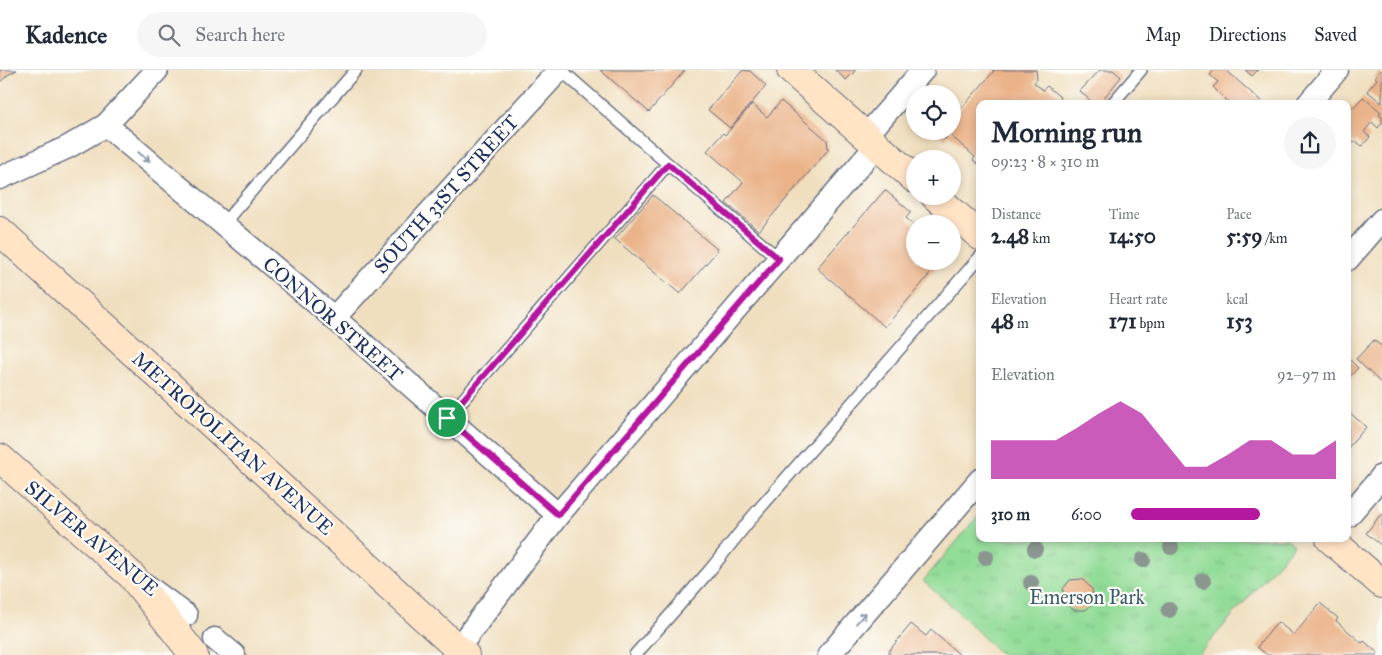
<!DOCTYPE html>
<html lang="en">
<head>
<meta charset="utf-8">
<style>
  body { margin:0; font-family:"IM FELL Great Primer",serif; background:#f6f6f7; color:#1f2937; height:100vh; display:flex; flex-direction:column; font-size:19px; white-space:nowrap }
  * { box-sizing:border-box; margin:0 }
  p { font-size:16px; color:#747a83 }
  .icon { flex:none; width:28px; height:28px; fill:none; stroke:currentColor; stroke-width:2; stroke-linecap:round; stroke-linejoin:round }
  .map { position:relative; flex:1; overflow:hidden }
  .panel { position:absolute; left:976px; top:30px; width:375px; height:442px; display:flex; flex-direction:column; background:#fff; border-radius:10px; box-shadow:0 2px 8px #0003 }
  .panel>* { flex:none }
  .controls { position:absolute; left:906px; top:15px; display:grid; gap:10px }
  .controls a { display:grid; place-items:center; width:55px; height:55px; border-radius:50%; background:#fff; box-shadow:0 2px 8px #0003; font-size:25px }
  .pin { position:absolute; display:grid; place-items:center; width:42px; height:42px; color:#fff; margin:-21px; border:2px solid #fff; border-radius:50%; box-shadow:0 1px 5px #0007 }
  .round { display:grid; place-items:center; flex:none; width:52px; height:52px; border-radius:26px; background:#f6f6f7 }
  .headline { display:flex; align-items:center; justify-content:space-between; height:85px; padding:0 15px }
  h1 { font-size:28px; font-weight:700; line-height:38px }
  .stats { display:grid; grid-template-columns:repeat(3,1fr); gap:8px; height:85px; padding:5px 15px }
  .stats div { display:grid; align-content:center }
  .stats b { font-size:21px; font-weight:700 }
  .stats small { font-size:14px; font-weight:400 }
  .stats p { font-size:14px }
  .chart { height:140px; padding:10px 15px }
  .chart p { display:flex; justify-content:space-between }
  .chart svg { width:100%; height:90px; margin-top:5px; fill:#b5179e; opacity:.7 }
  ul { padding:0 15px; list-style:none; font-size:16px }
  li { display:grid; grid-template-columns:80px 60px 1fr; align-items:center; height:38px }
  li i { height:12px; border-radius:6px; background:#b5179e }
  header { display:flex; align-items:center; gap:30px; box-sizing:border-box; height:70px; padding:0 25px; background:#fff; border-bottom:1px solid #e0e1e3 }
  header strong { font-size:24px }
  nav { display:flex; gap:28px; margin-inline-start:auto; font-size:18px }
  .search { width:350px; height:45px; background:#f6f6f7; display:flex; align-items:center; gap:12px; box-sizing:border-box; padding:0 18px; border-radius:28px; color:#747a83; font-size:19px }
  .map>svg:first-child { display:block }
  .park { fill:url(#park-tufts); stroke:#56867a }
  .building { fill:#eab288 }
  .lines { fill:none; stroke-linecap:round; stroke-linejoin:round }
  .lane-casing { stroke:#666d80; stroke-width:14 }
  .street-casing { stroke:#666d80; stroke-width:25 }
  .secondary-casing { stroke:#666d80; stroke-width:30 }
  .lane { stroke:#fff; stroke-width:11 }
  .street { stroke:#fff; stroke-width:22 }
  .secondary { stroke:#ffe4c6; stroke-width:28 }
  .tree { fill:#8b9691 }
  .oneway { stroke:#8d97ae }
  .route-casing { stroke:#fff; stroke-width:10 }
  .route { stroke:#b5179e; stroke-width:6 }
  .labels { text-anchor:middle; stroke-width:4.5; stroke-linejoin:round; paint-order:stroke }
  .street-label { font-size:20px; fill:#1b2f5e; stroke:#fdfcf7 }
  .park-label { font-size:20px; fill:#395a6c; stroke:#fdfcf7 }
</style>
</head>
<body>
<header>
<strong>Kadence</strong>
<div class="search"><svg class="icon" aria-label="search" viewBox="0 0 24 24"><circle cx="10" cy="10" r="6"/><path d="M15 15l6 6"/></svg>Search here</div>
<nav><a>Map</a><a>Directions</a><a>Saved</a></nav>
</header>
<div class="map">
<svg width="1382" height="585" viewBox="0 0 1382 585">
  <defs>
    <pattern id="park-tufts" width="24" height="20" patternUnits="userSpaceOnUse" patternTransform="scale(1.25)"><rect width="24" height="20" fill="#92dc97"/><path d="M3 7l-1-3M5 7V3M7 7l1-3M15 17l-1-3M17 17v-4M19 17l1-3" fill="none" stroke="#7dbd85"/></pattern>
  </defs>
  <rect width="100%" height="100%" fill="#fdfcf7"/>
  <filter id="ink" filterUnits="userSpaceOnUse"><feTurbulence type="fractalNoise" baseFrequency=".02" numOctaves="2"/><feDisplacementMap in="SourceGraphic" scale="10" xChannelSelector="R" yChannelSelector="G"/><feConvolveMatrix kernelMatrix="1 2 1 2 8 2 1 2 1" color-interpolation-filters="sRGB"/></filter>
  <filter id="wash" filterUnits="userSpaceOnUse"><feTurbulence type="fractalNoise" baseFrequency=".0096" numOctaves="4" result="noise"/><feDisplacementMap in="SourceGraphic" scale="20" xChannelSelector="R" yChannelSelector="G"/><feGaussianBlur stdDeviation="1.12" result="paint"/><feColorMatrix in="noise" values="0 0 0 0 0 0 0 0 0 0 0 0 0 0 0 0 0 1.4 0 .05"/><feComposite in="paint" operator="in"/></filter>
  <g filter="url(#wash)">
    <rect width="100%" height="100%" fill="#f0dfbf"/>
    <path class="park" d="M980,444V469H1287L1294,475L1199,584L1200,585H1001L953,537L923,511Z"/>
    <g id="blocks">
      <g class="building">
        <path d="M0,0H17L9,4L0,12Z"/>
        <path d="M600,0H685L649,42Z"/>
        <path d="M743,0L750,1L766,16L730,58L708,40Z"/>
        <path d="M835,0H856L846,10Z"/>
        <path d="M992,0H1036L1037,9L1034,13L1043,20L1047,16L1061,28L1056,34H980V95L973,90L975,87L949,64L945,69L936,61H952V49L994,1Z"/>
        <path d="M1100,0H1113L1121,7L1099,34H1094L1080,21Z"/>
        <path d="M1214,0H1226L1262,32L1260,34H1230L1213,17L1218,12L1210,5Z"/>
        <path d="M1245,0H1258L1252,6Z"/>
        <path d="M1380,0L1382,1V33L1367,21L1377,9L1375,7Z"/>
        <path d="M1363,27L1381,42L1379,45L1382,47V53L1378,58L1372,52L1364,62L1370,67L1362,76L1356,71L1354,73L1348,67V39L1350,36L1353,38Z"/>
        <path d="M781,31L827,70L828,80L759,161L726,133L743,112L707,81L723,63L725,65L752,34L767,47Z"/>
        <path d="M885,120L911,142L906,148L915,156V191H941L885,257L817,198Z"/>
        <path d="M653,125L718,180L680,224L615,169Z"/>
        <path d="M1374,270L1380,275H1382V314L1356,289Z"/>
        <path d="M1348,288L1358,298L1348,309Z"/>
        <path d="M1348,341L1366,357L1348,378Z"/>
        <path d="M1382,443V476L1366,463Z"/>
        <path d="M1082,509L1092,519L1094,531L1086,540H1074L1064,533L1063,519L1070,510Z"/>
        <path d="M1320,533L1338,548L1336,551L1362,573L1364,571L1378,583L1377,585H1267L1257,577L1278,552L1294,565Z"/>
        <path d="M911,554L926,566L931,560L960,585H892L888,582Z"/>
      </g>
    </g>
  </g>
  <g filter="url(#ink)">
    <use href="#blocks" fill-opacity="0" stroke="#666d80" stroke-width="1"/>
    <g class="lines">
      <g class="lane-casing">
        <g id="lane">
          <path d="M561,0L668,94"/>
          <path d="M1112,34L1141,0"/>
          <path d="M223,154L356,0"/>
          <path d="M447,348L668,94L779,189"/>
          <path d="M635,585L710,500L753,446L980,187"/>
        </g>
      </g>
      <g class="street-casing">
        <g id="street">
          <path d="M1308,34L1337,0"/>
          <path d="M106,55L334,248L558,445"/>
          <path d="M866,66L923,0"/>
          <path d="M0,108L68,77L106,55L157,0"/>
          <path d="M1348,189L1382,150"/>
          <path d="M334,248L559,0"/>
          <path d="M1348,446L1382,406"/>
          <path d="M147,516L186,545"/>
          <path d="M215,569L234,585"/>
          <path d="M453,585L558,445L877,75"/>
          <path d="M829,585L980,410"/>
        </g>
      </g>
      <g class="secondary-casing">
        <g id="secondary">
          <path d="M791,0L915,109"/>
          <path d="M935,126L980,166"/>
          <path d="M0,161L465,585"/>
          <path d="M0,388L131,505L194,585"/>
          <path d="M1330,469L1382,514"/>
        </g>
      </g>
      <use href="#lane" class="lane"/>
      <use href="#street" class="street"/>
      <use href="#secondary" class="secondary"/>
    </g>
    <g class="tree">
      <circle cx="1171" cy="477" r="8"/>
      <circle cx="1035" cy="479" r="8"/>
      <circle cx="986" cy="487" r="8"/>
      <circle cx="1143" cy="490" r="8"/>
      <circle cx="1203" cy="511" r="8"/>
      <circle cx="1031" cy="513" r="8"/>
      <circle cx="1169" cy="540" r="8"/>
    </g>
    <defs><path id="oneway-shaft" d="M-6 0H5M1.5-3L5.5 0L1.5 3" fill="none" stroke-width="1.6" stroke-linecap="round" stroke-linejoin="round" transform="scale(1.25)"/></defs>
    <g class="oneway">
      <use href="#oneway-shaft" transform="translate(144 87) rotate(40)"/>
      <use href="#oneway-shaft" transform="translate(861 548) rotate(-49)"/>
    </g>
  </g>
  <g class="lines" filter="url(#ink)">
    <g class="route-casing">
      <path id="route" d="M668,94L779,189L558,445L447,348Z"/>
    </g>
    <use href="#route" class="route"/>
  </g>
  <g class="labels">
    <g class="street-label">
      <text transform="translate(446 124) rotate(-48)" y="7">SOUTH 31ST STREET</text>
      <text transform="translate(333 249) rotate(41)" y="7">CONNOR STREET</text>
      <text transform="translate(233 373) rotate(42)" y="7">METROPOLITAN AVENUE</text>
      <text transform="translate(92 468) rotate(40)" y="7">SILVER AVENUE</text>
    </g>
    <g class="park-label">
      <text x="1087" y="534">Emerson Park</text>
    </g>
  </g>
</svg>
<div class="controls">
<a><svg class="icon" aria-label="locate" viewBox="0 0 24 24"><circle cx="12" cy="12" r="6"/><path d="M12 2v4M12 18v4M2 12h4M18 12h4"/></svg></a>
<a>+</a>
<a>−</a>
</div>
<div class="pin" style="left:447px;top:348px;background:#1e9e55"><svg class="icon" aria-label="arrive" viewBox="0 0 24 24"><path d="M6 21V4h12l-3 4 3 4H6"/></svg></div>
<section class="panel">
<div class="headline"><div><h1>Morning run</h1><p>09:23 · 8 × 310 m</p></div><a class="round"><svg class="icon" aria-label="share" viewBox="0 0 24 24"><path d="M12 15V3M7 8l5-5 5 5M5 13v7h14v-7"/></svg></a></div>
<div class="stats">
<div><p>Distance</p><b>2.48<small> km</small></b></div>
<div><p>Time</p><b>14:50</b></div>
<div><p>Pace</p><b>5:59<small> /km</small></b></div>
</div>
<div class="stats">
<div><p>Elevation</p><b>48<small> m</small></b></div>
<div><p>Heart rate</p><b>171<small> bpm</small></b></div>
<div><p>kcal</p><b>153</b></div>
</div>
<div class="chart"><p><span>Elevation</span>92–97 m</p>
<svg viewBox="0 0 160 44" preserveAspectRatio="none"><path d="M0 44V25L10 25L20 25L30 25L40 19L50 12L60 6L70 12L80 25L90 38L100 38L110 32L120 25L130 25L140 32L150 32L160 25V44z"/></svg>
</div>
<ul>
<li><b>310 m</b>6:00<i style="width:63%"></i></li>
</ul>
</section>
</div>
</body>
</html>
